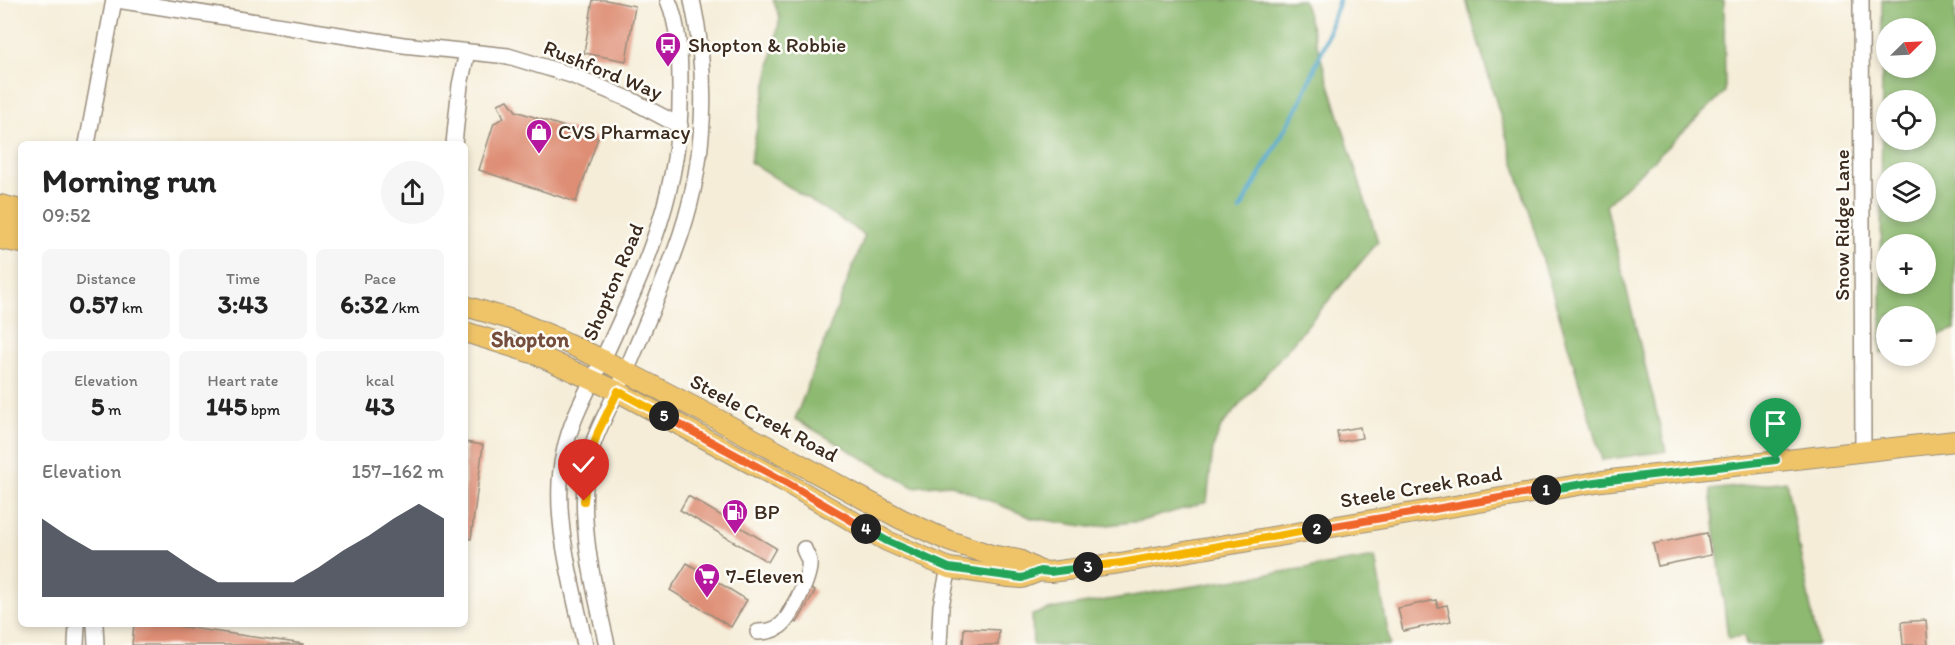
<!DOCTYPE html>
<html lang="en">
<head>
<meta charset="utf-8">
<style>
  body { margin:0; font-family:Itim,sans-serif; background:#f6f6f6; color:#222; height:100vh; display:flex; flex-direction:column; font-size:22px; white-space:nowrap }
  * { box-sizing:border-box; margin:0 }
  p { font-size:20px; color:#767676 }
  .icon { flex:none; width:33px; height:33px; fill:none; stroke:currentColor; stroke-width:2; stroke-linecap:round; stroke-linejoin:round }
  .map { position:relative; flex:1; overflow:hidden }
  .panel { position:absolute; left:18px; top:141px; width:450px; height:486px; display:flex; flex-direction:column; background:#fff; border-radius:9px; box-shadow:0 3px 9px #0003 }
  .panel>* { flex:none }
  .needle { width:39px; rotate:66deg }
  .controls { position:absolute; left:1876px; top:18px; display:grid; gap:12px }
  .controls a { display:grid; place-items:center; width:60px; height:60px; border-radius:50%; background:#fff; box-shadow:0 3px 9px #0003; font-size:30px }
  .pin { position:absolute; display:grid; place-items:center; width:51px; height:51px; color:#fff; margin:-62px -26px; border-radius:50% 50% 50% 0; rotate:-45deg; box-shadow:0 0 6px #0007 }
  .pin .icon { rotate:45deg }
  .km { position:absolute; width:30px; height:30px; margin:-15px; border-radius:50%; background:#222; color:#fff; font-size:16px; line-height:30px; text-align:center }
  .round { display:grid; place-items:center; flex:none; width:63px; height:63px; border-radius:32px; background:#f6f6f6 }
  .headline { display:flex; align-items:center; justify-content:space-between; height:102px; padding:0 24px }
  h1 { font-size:33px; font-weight:800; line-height:45px }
  .stats { display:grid; grid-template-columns:repeat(3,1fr); gap:9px; height:102px; padding:6px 24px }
  .stats div { display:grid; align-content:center; border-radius:9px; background:#f6f6f6; text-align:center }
  .stats b { font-size:26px; font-weight:800 }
  .stats small { font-size:16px; font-weight:400 }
  .stats p { font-size:16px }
  .chart { height:168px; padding:12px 24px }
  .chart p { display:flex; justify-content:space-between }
  .chart svg { width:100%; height:108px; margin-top:6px; fill:#111827; opacity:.7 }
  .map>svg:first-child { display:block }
  .forest { fill:#8db971; stroke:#647248; stroke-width:1.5; fill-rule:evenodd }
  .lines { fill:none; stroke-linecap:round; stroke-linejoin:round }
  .stream { stroke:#4da5ca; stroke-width:4.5 }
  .building { fill:#de8e74 }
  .minor-casing { stroke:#988c7b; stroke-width:18 }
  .major-casing { stroke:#988c7b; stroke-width:22 }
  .minor { stroke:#fff; stroke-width:15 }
  .major { stroke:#efc469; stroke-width:20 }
  .split-1-casing { stroke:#fff; stroke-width:12 }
  .split-2-casing { stroke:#fff; stroke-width:12 }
  .split-3-casing { stroke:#fff; stroke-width:12 }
  .split-4-casing { stroke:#fff; stroke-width:12 }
  .split-5-casing { stroke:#fff; stroke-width:12 }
  .split-6-casing { stroke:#fff; stroke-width:12 }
  .split-1 { stroke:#22a559; stroke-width:8 }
  .split-2 { stroke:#f0652b; stroke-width:8 }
  .split-3 { stroke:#f5b400; stroke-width:8 }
  .split-4 { stroke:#22a559; stroke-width:8 }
  .split-5 { stroke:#f0652b; stroke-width:8 }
  .split-6 { stroke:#f5b400; stroke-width:8 }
  .labels { text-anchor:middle; stroke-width:5; stroke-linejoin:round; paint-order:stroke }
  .poi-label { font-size:21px; fill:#3b2a1e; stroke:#fdfcf7; text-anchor:start }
  .street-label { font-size:21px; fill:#3b2a1e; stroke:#fdfcf7 }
  .neighbourhood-label { font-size:22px; font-weight:bold; fill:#744d3c; stroke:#fdfcf7 }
</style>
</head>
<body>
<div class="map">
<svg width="1955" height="645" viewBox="0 0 1955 645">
  <rect width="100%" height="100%" fill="#fdfcf7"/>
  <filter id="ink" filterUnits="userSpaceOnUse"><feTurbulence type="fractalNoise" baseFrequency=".0167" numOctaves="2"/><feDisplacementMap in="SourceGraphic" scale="12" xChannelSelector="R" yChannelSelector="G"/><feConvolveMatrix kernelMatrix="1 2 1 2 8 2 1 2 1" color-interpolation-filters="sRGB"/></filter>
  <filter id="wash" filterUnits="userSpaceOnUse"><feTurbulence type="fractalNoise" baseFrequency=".008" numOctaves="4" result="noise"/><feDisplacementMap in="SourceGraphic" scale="24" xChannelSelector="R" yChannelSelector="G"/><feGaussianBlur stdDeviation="1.35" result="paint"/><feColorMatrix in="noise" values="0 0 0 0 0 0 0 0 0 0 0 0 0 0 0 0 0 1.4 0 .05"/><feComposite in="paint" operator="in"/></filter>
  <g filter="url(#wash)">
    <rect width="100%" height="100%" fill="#f5edd8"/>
    <g class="forest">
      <path d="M773,0H1303L1378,242L1221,427L1213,448L1207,502L1141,521L1090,527L1032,518L949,484L913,487L795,419L865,235L750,162L780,18Z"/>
      <path d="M1466,0H1724L1725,92L1606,205L1666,451L1602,460Z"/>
      <path d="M1882,0H1955V329L1926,339V316H1887V352L1881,354ZM1887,28H1926V68H1887ZM1887,100H1926V140H1887ZM1887,172H1926V212H1887ZM1887,244H1926V284H1887Z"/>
      <path d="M1786,481L1818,645H1746L1744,636L1728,638L1710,490Z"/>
      <path d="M1375,557L1390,645H1033L1032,615L1051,609Z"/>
    </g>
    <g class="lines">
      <path class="stream" d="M1240,210L1301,101L1325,43L1339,0"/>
    </g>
    <g id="blocks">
      <g class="building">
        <path d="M593,0H606L635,6L626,61L584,53Z"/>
        <path d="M508,100L516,111L598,138L576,202L479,170L494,123L504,118L498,104Z"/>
        <path d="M1360,427L1362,438L1339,442L1337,431Z"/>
        <path d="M465,442L483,445L471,539L465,538Z"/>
        <path d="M688,496L776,548L768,562L680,510Z"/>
        <path d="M1707,533L1711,555L1658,566L1653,544Z"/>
        <path d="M687,563L747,600L731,627L670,590Z"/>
        <path d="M798,581L815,591L797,623L780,613Z"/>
        <path d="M1436,600L1438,607L1447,605L1451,621L1403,631L1398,608Z"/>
        <path d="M1926,620L1928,645H1903L1901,622Z"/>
        <path d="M134,624H162L304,644V645H132Z"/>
        <path d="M964,628L999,630L998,645H963Z"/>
      </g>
    </g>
  </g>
  <g filter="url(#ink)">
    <use href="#blocks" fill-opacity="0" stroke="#988c7b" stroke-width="1.5"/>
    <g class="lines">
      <g class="minor-casing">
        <g id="minor">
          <path d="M117,0L403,45L508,56L571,75L631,100L680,126"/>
          <path d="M1861,0L1863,450"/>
          <path d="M87,144L114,0"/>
          <path d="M454,144L460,85L467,52"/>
          <path d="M95,624L96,645"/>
          <path d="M758,632C766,632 773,631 780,626C791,618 811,575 809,562C809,558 805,553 804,549"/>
          <path d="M76,645L77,624"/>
          <path d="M585,645C573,586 550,513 564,453C571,418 589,388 604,357C646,266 683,187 680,85C680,57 679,26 668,0"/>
          <path d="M607,645C594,588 578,524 587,465C593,433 615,399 627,369C646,324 666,279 681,234C706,159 709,76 692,0"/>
          <path d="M939,645L941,606L949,568"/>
        </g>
      </g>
      <g class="major-casing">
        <g id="major">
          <path d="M0,205L21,210"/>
          <path d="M0,222L21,226"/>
          <path d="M0,239L21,243"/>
          <path d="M465,306L513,320L552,336L603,360L715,418L901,519L949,541L991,555L1019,560L1040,571L1050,572L1120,563L1602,481L1955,441"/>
          <path d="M465,332L535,354L617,391L780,479L887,541L926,558L949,568L1009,577L1022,578L1040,571"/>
        </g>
      </g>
      <use href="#minor" class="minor"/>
      <use href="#major" class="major"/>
    </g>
  </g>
  <g class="lines" filter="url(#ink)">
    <g class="split-1-casing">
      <path id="split-1" d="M1546,490L1602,481L1776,460"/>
    </g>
    <g class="split-2-casing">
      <path id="split-2" d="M1317,529L1546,490"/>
    </g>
    <g class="split-3-casing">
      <path id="split-3" d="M1088,567L1120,563L1317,529"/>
    </g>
    <g class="split-4-casing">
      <path id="split-4" d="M866,529L887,541L949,568L1022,578L1040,571L1050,572L1088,567"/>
    </g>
    <g class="split-5-casing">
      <path id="split-5" d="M664,416L780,479L866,529"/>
    </g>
    <g class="split-6-casing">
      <path id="split-6" d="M584,501L588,463L598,432L618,391L664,416"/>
    </g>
    <use href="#split-1" class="split-1"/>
    <use href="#split-2" class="split-2"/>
    <use href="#split-3" class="split-3"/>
    <use href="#split-4" class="split-4"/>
    <use href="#split-5" class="split-5"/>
    <use href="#split-6" class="split-6"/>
  </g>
  <defs>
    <g id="bus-pin" transform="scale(1.35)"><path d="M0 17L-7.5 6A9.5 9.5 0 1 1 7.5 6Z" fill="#b5179e" stroke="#fdfcf7"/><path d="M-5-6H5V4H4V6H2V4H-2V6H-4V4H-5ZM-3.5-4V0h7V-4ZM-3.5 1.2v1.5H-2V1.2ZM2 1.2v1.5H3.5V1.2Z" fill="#fff"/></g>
    <g id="shop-pin" transform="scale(1.35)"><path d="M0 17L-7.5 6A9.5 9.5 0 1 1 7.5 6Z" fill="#b5179e" stroke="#fdfcf7"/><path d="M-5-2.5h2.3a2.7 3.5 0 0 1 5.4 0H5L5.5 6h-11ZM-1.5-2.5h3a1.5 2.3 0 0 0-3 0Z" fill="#fff"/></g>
    <g id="fuel-pin" transform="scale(1.35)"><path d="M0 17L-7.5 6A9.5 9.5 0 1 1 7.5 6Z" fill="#b5179e" stroke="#fdfcf7"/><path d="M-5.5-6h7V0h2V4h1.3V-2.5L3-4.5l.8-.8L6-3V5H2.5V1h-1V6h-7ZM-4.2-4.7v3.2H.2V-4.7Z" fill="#fff"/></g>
    <g id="supermarket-pin" transform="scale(1.35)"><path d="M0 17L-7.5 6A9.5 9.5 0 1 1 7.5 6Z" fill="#b5179e" stroke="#fdfcf7"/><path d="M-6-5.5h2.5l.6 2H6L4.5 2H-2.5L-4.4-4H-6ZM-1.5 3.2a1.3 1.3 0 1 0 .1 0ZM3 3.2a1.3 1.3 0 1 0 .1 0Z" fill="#fff"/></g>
  </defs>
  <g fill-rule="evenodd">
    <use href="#bus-pin" x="668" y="45"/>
    <use href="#shop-pin" x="539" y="132"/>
    <use href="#fuel-pin" x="735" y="512"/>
    <use href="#supermarket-pin" x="707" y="576"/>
  </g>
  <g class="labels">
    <g class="poi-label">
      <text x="688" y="52">Shopton &amp; Robbie</text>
      <text x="558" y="139">CVS Pharmacy</text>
      <text x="754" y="519">BP</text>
      <text x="726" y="583">7-Eleven</text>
    </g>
    <g class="street-label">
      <text transform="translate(603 70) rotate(22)" y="7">Rushford Way</text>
      <text transform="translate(1842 225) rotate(-90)" y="7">Snow Ridge Lane</text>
      <text transform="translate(613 282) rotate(-67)" y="7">Shopton Road</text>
      <text transform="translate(764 418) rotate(28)" y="7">Steele Creek Road</text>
      <text transform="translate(1421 487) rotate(-10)" y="7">Steele Creek Road</text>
    </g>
    <g class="neighbourhood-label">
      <text x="530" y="347">Shopton</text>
    </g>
  </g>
</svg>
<div class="controls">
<a><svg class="needle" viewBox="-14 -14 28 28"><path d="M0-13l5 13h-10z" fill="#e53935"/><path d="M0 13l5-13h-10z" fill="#767676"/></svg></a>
<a><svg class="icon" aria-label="locate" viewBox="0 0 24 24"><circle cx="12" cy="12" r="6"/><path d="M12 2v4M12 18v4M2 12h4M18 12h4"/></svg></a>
<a><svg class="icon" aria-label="layers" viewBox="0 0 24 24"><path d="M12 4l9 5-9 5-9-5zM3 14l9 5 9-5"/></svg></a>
<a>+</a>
<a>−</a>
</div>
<div class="pin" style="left:1776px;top:460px;background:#1e9e55"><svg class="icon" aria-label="arrive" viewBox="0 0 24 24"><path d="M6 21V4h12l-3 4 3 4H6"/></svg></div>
<div class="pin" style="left:584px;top:501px;background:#d93025"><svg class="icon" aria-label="check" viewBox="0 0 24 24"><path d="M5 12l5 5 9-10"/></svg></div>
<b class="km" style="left:1546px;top:490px">1</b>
<b class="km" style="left:1317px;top:529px">2</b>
<b class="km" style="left:1088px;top:567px">3</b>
<b class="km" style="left:866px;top:529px">4</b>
<b class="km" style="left:664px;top:416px">5</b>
<section class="panel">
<div class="headline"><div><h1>Morning run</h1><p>09:52</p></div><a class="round"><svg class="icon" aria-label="share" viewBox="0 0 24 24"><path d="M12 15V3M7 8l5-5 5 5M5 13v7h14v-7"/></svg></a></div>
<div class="stats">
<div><p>Distance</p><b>0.57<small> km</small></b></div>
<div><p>Time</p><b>3:43</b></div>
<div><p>Pace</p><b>6:32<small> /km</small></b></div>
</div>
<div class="stats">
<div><p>Elevation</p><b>5<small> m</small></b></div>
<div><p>Heart rate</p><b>145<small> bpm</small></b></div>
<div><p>kcal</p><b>43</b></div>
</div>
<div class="chart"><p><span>Elevation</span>157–162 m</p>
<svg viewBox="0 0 160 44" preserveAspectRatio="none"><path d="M0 44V12L10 19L20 25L30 25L40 25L50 25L60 32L70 38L80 38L90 38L100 38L110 32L120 25L130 19L140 12L150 6L160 12V44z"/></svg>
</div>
</section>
</div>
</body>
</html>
